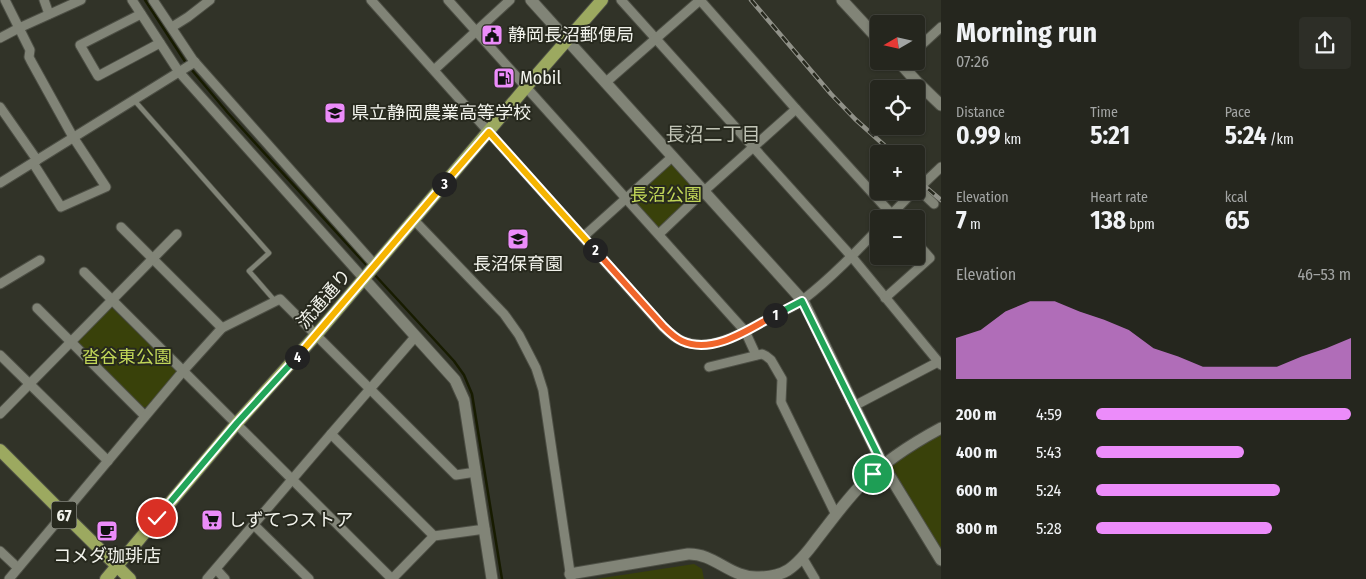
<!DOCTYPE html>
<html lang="en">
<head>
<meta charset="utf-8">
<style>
  body { margin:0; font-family:"Fira Sans Condensed","Noto Sans JP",sans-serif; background:#2d2e27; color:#f1f3f6; height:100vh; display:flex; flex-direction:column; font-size:19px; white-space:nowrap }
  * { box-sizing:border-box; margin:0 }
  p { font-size:16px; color:#a3a5a4 }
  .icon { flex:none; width:28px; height:28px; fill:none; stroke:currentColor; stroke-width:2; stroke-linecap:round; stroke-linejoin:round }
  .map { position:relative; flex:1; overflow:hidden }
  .details { display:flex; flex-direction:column; background:#25261e; width:425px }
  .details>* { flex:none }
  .needle { width:32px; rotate:261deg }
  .controls { position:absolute; left:870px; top:15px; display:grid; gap:10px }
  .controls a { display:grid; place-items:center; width:55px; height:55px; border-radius:5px; background:#25261e; box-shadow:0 1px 4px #0004,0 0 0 1px #42433c; font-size:25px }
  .pin { position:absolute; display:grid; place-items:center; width:42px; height:42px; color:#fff; margin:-21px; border:2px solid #fff; border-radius:50%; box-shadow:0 1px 5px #0007 }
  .km { position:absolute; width:25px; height:25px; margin:-12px; border-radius:50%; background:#222; color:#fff; font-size:14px; line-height:25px; text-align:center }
  .round { display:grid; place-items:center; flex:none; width:52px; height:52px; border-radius:5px; background:#2d2e27 }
  .summary { display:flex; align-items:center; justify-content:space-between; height:85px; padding:0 15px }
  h1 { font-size:28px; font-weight:700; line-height:38px }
  .figures { display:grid; grid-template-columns:repeat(3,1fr); gap:8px; height:85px; padding:5px 15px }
  .figures div { display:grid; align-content:center }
  .figures b { font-size:25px; font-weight:700 }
  .figures small { font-size:14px; font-weight:400 }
  .figures p { font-size:14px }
  .chart { height:140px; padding:10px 15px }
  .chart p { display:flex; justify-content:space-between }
  .chart svg { width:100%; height:90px; margin-top:5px; fill:#ec8cfa; opacity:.7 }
  ul { padding:0 15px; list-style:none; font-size:16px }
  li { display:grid; grid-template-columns:80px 60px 1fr; align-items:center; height:38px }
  li i { height:12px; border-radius:6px; background:#ec8cfa }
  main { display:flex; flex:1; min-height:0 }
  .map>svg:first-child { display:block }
  .green { fill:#39410a }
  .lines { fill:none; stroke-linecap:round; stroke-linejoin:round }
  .stream { stroke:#171b00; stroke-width:2.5 }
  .service-casing { stroke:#4d4f45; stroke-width:6 }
  .minor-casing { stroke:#4d4f45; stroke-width:11 }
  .tertiary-casing { stroke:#4d4f45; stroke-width:13 }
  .primary-casing { stroke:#4d4f45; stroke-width:14 }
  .service { stroke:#818477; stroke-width:4.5 }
  .minor { stroke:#818477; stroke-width:9 }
  .tertiary { stroke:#818477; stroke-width:11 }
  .primary { stroke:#9ca960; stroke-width:12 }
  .rail-casing { stroke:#909188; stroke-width:4.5 }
  .rail { stroke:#27291e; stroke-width:2.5; stroke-dasharray:8; stroke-linecap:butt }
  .split-1-casing { stroke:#fff; stroke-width:10 }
  .split-2-casing { stroke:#fff; stroke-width:10 }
  .split-3-casing { stroke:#fff; stroke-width:10 }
  .split-4-casing { stroke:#fff; stroke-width:10 }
  .split-5-casing { stroke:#fff; stroke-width:10 }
  .split-1 { stroke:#22a559; stroke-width:6 }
  .split-2 { stroke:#f0652b; stroke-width:6 }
  .split-3 { stroke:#f5b400; stroke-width:6 }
  .split-4 { stroke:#f5b400; stroke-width:6 }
  .split-5 { stroke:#22a559; stroke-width:6 }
  .labels { text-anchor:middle; stroke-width:4; stroke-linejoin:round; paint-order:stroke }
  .shield { fill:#27291e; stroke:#b5b6ae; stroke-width:1 }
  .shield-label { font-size:16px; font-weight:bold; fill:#f2f3ec }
  .poi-label { font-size:18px; fill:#f2f3ec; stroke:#27291e; text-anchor:start }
  .park-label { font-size:18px; fill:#c1d658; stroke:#27291e }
  .street-label { font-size:18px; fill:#f2f3ec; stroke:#27291e }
  .neighbourhood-label { font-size:19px; fill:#c1c4b6; stroke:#27291e }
</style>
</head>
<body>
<main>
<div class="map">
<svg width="941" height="579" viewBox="0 0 941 579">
  <rect width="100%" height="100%" fill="#313328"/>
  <g class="green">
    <path d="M670,164L674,165L697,191V195L661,228L656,227L634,202L633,197Z"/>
    <path d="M112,308L176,370L177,375L146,407H143L78,344L77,341L108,309Z"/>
    <path d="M941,434V549L890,464Z"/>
    <path d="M694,564L702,569L704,579H596Z"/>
  </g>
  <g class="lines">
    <g class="stream">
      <path d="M145,0L186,63L228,113L369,268"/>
      <path d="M374,274L454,361L464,375L472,394L502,579"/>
    </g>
    <g class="service-casing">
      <path id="service" d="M134,100L269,253L249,271L275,301"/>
    </g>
    <g class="minor-casing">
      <g id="minor">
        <path d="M5,0L30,50L29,57L31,61L73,137L106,187L61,207L33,163"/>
        <path d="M44,0L49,14"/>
        <path d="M132,0L179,72L364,279"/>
        <path d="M153,0L193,60L375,265"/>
        <path d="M371,0L663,327C670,333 676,340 685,342C694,345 706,345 715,343C733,340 760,323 777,314C786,309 796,306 804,299C831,278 855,253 879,228"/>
        <path d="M448,0L735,320L745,331L756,355"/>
        <path d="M621,0L852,257L941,365"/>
        <path d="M141,14L80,45L98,76L160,43"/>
        <path d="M172,27L188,17L210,0"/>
        <path d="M0,38L19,28L81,0"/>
        <path d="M916,50L941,27"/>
        <path d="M434,70L510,0"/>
        <path d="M605,83L700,0L796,109L896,219"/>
        <path d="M0,107L37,160"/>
        <path d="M0,183L195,62"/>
        <path d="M918,189L941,167"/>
        <path d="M916,190L918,189L934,204"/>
        <path d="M887,219L914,191"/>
        <path d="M414,220L504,314L519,335L536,368L543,390L571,579"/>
        <path d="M121,227L222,328"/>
        <path d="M659,234L703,192L796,109"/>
        <path d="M583,237L672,157"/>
        <path d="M84,272L392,579"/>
        <path d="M0,284L40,260"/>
        <path d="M885,298L930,258L916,242"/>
        <path d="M37,308L145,416"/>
        <path d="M0,355L108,461"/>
        <path d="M709,367L762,354L766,356L771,360L782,379L781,402L836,515"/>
        <path d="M854,406L938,362"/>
        <path d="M0,414L177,234"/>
        <path d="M331,434L434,536"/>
        <path d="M254,525L309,579"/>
        <path d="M0,551L18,568"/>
        <path d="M802,557L815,579"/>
        <path d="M216,569L225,579"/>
        <path d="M9,579L184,370L222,328L280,299L456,475L476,472"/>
        <path d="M207,579L331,434L415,337"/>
        <path d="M392,579L434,536L485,529"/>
      </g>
    </g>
    <g class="tertiary-casing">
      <g id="tertiary">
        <path d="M531,0L803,301L883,465L941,560"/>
        <path d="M842,0L879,40"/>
        <path d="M898,61L917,82L941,105"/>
        <path d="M364,279L455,380L464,400L492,579"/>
        <path d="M570,574L688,554C715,553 731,579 759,577C769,577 780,575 788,570C800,562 809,550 817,539C832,520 846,500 863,483C886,460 913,443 941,428"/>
      </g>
    </g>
    <g class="primary-casing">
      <g id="primary">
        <path d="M0,450L64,514L130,579"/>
        <path d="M106,579L237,423L316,335L526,87L602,0"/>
      </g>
    </g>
    <use href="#service" class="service"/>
    <use href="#minor" class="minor"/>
    <use href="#tertiary" class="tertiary"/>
    <use href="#primary" class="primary"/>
    <g class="rail-casing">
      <g id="rail">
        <path d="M751,0L831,94L855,119L894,154"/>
        <path d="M916,179L941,200"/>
      </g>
    </g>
    <use href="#rail" class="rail"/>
  </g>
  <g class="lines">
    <g class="split-1-casing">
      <path id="split-1" d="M775,315L802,301L883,465L873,474"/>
    </g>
    <g class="split-2-casing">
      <path id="split-2" d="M595,250L663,326C669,332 675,338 682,341C713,355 749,329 775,315"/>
    </g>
    <g class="split-3-casing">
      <path id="split-3" d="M444,184L489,132L595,250"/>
    </g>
    <g class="split-4-casing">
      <path id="split-4" d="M297,357L444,184"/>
    </g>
    <g class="split-5-casing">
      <path id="split-5" d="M157,518L237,423L297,357"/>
    </g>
    <use href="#split-1" class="split-1"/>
    <use href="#split-2" class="split-2"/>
    <use href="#split-3" class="split-3"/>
    <use href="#split-4" class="split-4"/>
    <use href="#split-5" class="split-5"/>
  </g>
  <defs>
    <g id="civic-square" transform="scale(1.125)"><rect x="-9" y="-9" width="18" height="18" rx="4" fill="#ec8cfa" stroke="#27291e"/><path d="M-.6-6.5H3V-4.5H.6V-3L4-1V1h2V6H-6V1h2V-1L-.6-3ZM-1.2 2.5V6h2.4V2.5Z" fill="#111"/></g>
    <g id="fuel-square" transform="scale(1.125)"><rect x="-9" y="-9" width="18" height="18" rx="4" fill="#ec8cfa" stroke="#27291e"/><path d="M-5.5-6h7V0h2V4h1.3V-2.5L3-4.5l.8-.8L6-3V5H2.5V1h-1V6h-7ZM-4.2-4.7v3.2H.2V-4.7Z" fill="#111"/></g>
    <g id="school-square" transform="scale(1.125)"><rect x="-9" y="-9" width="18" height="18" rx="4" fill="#ec8cfa" stroke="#27291e"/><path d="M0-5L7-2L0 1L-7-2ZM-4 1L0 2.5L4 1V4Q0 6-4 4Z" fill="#111"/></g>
    <g id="supermarket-square" transform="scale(1.125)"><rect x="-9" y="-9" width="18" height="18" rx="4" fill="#ec8cfa" stroke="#27291e"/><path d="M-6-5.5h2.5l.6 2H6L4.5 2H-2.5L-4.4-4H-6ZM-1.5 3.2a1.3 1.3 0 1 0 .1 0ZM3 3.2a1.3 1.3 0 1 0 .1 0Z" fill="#111"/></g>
    <g id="cafe-square" transform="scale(1.125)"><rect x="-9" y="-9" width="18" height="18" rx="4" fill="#ec8cfa" stroke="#27291e"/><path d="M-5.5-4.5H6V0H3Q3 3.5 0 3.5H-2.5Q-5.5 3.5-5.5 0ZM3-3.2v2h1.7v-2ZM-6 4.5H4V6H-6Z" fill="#111"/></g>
  </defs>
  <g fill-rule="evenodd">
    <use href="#civic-square" x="492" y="35"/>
    <use href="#fuel-square" x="504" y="78"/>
    <use href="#school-square" x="335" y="113"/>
    <use href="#school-square" x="518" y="239"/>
    <use href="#supermarket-square" x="212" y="520"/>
    <use href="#cafe-square" x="107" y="531"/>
  </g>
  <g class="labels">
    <rect class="shield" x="51.5" y="501.5" width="25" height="27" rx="4"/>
    <g class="shield-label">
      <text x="64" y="521">67</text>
    </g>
    <g class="poi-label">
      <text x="508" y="41">静岡長沼郵便局</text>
      <text x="520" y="84">Mobil</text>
      <text x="351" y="119">県立静岡農業高等学校</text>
      <text x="518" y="270" text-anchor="middle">長沼保育園</text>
      <text x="228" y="526">しずてつストア</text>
      <text x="107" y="562" text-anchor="middle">コメダ珈琲店</text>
    </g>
    <g class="park-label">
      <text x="666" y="201">長沼公園</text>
      <text x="127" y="363">沓谷東公園</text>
    </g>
    <g class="street-label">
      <text transform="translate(324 299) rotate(-49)" y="6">流通通り</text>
    </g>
    <g class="neighbourhood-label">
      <text x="713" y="141">長沼二丁目</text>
    </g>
  </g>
</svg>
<div class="controls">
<a><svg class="needle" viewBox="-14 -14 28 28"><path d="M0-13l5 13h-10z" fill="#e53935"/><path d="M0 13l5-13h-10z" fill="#a3a5a4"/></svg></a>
<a><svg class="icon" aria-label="locate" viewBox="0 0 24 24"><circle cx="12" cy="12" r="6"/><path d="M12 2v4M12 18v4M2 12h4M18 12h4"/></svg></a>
<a>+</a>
<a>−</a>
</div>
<div class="pin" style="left:873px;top:474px;background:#1e9e55"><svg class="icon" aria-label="arrive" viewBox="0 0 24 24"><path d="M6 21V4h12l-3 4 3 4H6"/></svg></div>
<div class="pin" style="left:157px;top:518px;background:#d93025"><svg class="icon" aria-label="check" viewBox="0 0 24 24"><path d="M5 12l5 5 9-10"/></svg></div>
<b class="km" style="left:775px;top:315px">1</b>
<b class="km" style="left:595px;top:250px">2</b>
<b class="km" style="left:444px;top:184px">3</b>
<b class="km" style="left:297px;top:357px">4</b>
</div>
<section class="details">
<div class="summary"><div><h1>Morning run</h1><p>07:26</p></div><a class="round"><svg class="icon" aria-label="share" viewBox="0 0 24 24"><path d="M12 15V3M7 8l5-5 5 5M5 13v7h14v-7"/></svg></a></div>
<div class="figures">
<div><p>Distance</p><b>0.99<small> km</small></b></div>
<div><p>Time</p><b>5:21</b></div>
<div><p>Pace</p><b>5:24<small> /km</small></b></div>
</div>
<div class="figures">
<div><p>Elevation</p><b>7<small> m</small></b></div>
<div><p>Heart rate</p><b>138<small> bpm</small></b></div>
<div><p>kcal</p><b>65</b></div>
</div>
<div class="chart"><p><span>Elevation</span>46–53 m</p>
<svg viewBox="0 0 160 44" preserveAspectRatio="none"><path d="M0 44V24L10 20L20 11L30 6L40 6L50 11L60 15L70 20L80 29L90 33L100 38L110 38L120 38L130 38L140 33L150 29L160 24V44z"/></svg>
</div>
<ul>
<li><b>200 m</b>4:59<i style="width:100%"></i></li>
<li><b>400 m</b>5:43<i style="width:58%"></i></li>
<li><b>600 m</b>5:24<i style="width:72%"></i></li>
<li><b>800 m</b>5:28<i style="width:69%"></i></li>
</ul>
</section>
</main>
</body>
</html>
